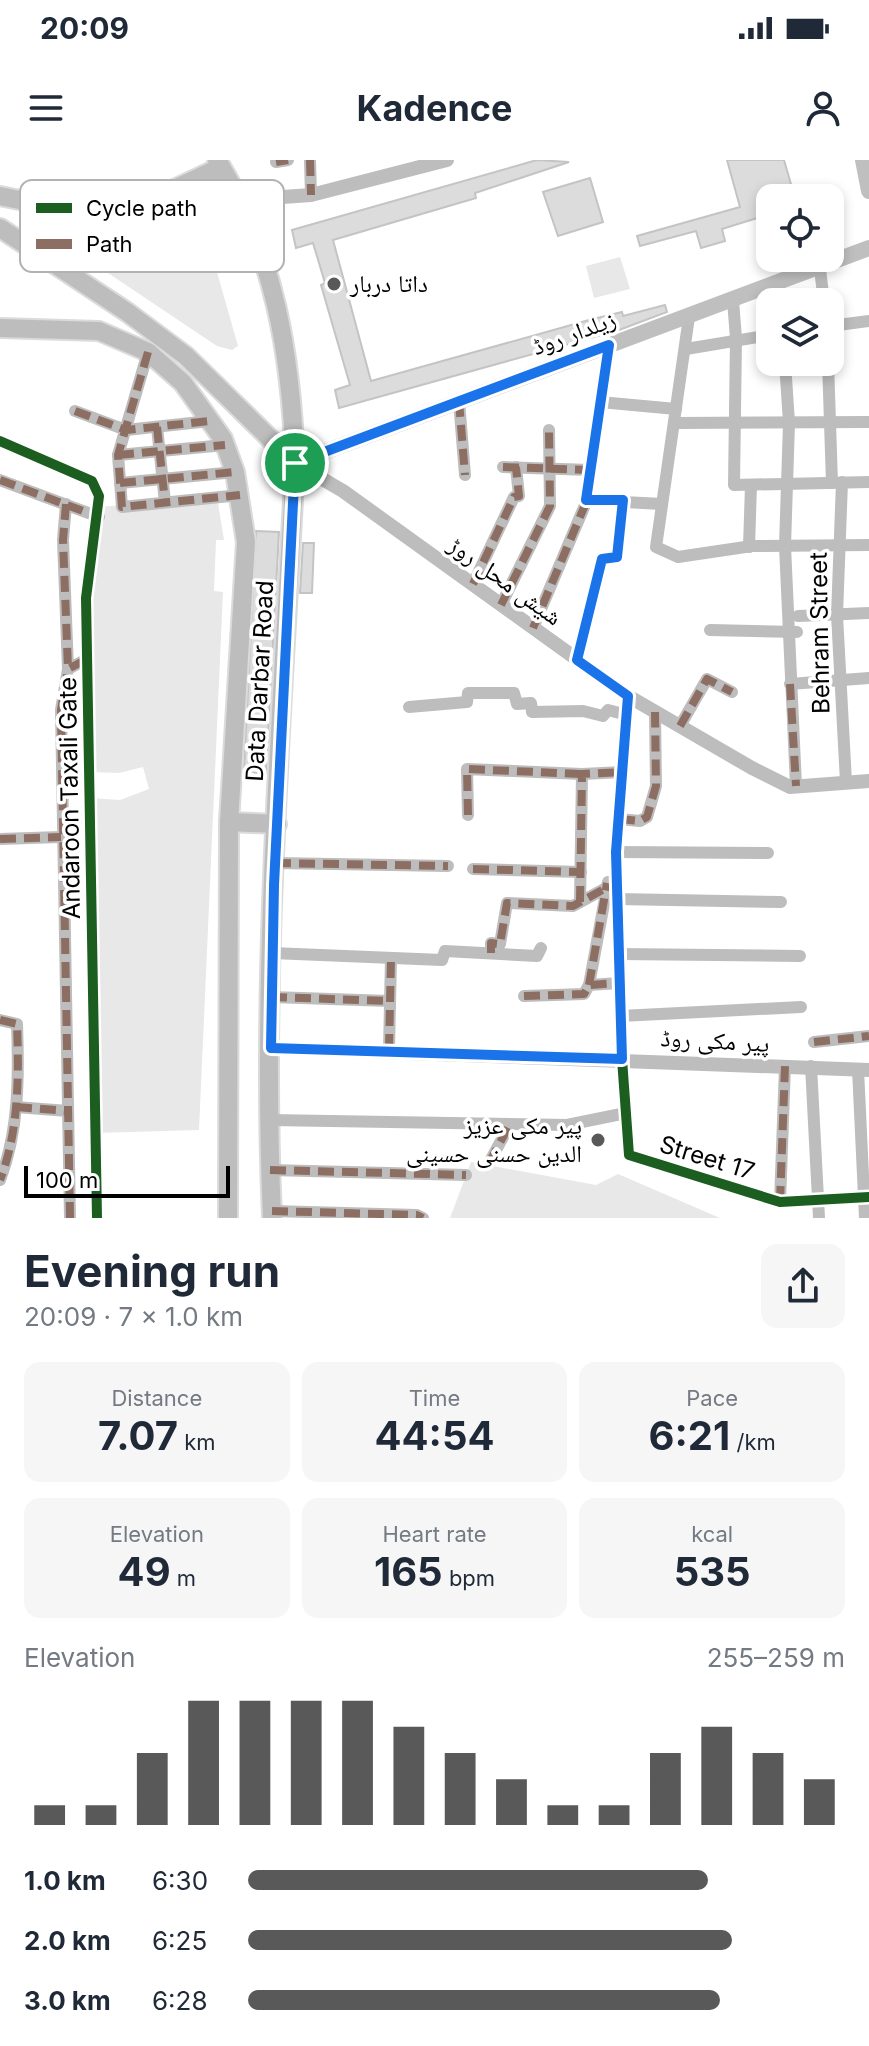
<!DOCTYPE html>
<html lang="en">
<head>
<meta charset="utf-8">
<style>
  body { margin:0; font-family:Inter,"Noto Naskh Arabic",sans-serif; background:#f6f6f7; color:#1f2937; height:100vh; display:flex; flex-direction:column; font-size:30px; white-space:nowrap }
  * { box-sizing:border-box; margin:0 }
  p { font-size:26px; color:#747a83 }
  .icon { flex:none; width:44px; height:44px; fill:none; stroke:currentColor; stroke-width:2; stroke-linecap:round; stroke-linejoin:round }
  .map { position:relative; height:1058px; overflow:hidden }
  .drawer { display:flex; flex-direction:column; background:#fff; flex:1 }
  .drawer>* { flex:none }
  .controls { position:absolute; left:756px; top:24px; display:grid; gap:16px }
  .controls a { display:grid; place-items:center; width:88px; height:88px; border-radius:16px; background:#fff; box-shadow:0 4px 12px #0003; font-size:40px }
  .scale { position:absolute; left:24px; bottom:20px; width:206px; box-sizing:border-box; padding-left:8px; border:4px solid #000; border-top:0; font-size:22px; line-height:28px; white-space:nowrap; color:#000; -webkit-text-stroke:6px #fff; paint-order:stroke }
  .pin { position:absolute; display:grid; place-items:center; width:68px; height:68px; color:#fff; margin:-34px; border:4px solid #fff; border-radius:50%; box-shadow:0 2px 8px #0007 }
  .round { display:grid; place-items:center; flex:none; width:84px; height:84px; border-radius:16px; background:#f6f6f7 }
  .summary { display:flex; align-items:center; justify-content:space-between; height:136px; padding:0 24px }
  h1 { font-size:44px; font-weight:700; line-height:60px }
  .metrics { display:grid; grid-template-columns:repeat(3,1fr); gap:12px; height:136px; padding:8px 24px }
  .metrics div { display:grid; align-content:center; border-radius:16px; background:#f6f6f7; text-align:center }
  .metrics b { font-size:40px; font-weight:700 }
  .metrics small { font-size:22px; font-weight:400 }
  .metrics p { font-size:22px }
  .chart { height:224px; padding:16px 24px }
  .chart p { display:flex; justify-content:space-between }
  .chart svg { width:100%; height:144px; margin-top:8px; stroke:#595959; stroke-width:6 }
  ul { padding:0 24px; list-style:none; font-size:26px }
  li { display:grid; grid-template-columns:128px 96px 1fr; align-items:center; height:60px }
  li i { height:20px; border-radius:10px; background:#595959 }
  .status { display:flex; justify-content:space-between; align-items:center; height:56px; padding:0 40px; background:#fff; direction:ltr }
  .status svg { height:22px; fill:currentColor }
  header { display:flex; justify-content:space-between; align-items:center; height:104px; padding:0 24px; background:#fff; font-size:36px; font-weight:700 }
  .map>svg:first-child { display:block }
  .green { fill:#e8e8e8 }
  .building { fill:#dcdcdc; stroke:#c4c4c4; stroke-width:2 }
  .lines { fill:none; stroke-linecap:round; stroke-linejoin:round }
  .primary-casing { stroke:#dbdbdb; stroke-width:22 }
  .minor { stroke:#bdbdbd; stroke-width:12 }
  .tertiary { stroke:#bdbdbd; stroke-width:14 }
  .secondary { stroke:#bfbfbf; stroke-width:16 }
  .primary { stroke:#bdbdbd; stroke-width:18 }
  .quiet { stroke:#8d6e63; stroke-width:8; stroke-dasharray:16 8; stroke-linecap:butt }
  .cycleway-casing { stroke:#fff; stroke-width:15 }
  .cycleway { stroke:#1b5e20; stroke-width:10 }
  .route-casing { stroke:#fff; stroke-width:16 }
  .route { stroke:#1a73e8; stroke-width:10 }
  .poi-dot { fill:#595959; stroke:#fff; stroke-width:3 }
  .labels { text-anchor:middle; stroke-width:7; stroke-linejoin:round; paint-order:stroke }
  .poi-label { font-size:24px; fill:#000; stroke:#fff; text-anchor:start }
  .street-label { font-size:24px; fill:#000; stroke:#fff }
  .key { fill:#fff; stroke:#b2b2b2; stroke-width:2 }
  .key-label { font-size:22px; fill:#000 }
</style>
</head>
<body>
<div class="status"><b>20:09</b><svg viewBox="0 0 49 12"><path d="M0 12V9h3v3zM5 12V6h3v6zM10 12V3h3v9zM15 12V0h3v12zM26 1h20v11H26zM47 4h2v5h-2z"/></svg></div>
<header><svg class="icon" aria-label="menu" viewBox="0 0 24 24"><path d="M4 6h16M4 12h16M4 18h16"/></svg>Kadence<svg class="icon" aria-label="person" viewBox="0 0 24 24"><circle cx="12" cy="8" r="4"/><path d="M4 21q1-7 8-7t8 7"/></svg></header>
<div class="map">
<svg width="869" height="1058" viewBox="0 0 869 1058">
  <rect width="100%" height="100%" fill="#fff"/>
  <g class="green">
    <path d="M198,60L207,77L238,186L232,190L217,186L108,113L84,89Z"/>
    <path d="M620,97L630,129L594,138L586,106Z"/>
    <path d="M217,337L224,380H216L214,431L223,432L199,970L95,973L90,638L120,640L149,629L143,607L119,613L89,612L86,438L99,347Z"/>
    <path d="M471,1002L596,1025L618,1014L720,1058H450Z"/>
  </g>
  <g class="building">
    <path d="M537,0L569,2L475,33L476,38L333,80L371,221L589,160L622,152L623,156L665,145L667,152L619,170L339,248L335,230L350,225L321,125L325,123L313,83L296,88L292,70Z"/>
    <path d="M727,0H784L795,38H770V54L722,69L725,81L701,88L696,71L640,86L637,76L740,47Z"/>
    <path d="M590,18L603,62L558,76L543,32Z"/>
    <path d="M256,371L279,372L266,613H255L244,608Z"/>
    <path d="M303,383H314L312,433H300Z"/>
  </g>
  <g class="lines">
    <g class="primary-casing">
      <g id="primary">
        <path d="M217,0C275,93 291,196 295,303C282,554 261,807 272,1058"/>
        <path d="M0,36L89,54L130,50L221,7"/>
        <path d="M0,68L127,152L186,196L295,303"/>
        <path d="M0,168L99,171L148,192L183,223L223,279L235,312L246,382L229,662L228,1058"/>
        <path d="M229,662L277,664"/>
      </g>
    </g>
    <g class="minor">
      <path d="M310,0L311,35"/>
      <path d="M276,2L288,0"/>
      <path d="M820,109L824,142"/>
      <path d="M733,141L736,178L734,325L869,322"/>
      <path d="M689,157L656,387L678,397L752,386L869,385"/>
      <path d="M830,166L869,161"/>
      <path d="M686,189L770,175"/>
      <path d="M148,192L118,295L122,347L240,335"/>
      <path d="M785,202L789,263L785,386L796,626"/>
      <path d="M828,202L832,323"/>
      <path d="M459,241L465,315"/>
      <path d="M600,242L676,249"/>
      <path d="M75,251L126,270L210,261"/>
      <path d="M674,263L869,262"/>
      <path d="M157,267L165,342"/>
      <path d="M0,281L92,321L99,336L86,438L97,1058"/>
      <path d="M118,295L225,285"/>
      <path d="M503,307L591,310"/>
      <path d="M0,320L99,357"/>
      <path d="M842,322L837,455L846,622"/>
      <path d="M120,323L235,312"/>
      <path d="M586,340L662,344"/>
      <path d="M66,344L63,380L68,509"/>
      <path d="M749,387L751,325"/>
      <path d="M473,424L514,337L519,336L516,307"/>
      <path d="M501,445L550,346L549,270"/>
      <path d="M798,456L869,453"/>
      <path d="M533,468L585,345L609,185"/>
      <path d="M710,470L797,472"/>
      <path d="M577,500L602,399L617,397L623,340"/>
      <path d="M790,524L869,518"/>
      <path d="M409,547L467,542L468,533H514L517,544L531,543L532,552L583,551L603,556L608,550L627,555"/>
      <path d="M680,566L707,519L732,532"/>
      <path d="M468,655L467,609L582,614"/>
      <path d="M619,659L640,661L647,657L656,626L655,552"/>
      <path d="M0,679L61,677"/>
      <path d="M616,692L768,693"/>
      <path d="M275,703L448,706"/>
      <path d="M473,709L581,712"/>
      <path d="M617,739L781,742"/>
      <path d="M580,742L582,614L623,612"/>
      <path d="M272,793L442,800L445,791L537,796L541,788"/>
      <path d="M491,793V783L500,784L507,743L573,746L606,728"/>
      <path d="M618,794L800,796"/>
      <path d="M589,825L608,722"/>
      <path d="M524,836L584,834L589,825L619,823"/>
      <path d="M271,837L390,841"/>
      <path d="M620,856L801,847"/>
      <path d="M0,860L17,864C19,916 19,971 0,1020"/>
      <path d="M814,882L869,876"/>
      <path d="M389,890L391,798"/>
      <path d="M622,899L629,995L780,1042L869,1037"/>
      <path d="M811,906L819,1058"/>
      <path d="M858,909L865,1058"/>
      <path d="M16,947L68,951"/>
      <path d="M270,960L567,965L626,953"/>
      <path d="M489,1003L510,964"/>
      <path d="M270,1010L466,1015"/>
      <path d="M780,1042L785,906"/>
      <path d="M272,1051L417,1055L423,1058"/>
      <path d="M70,1058L61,550L68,509L87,499"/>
    </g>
    <g class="tertiary">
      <path d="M239,40L311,35L447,0"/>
      <path d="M295,303L343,331L628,536L752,608L790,627L869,621"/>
      <path d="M271,888L869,910"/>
      <path d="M622,899L616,692L628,536"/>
    </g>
    <g class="secondary">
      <path d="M863,0L869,31"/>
      <path d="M295,303L869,88"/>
    </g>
    <use href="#primary" class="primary"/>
    <g class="quiet">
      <path d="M310,0L311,35"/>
      <path d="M276,2L288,0"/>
      <path d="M148,192L118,295L122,347L240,335"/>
      <path d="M459,241L465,315"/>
      <path d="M75,251L126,270L210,261"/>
      <path d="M157,267L165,342"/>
      <path d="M118,295L225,285"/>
      <path d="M503,307L591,310"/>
      <path d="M0,320L99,357"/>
      <path d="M120,323L235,312"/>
      <path d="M66,344L63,380L68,509"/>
      <path d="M473,424L514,337L519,336L516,307"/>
      <path d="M501,445L550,346L549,270"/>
      <path d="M533,468L585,345L596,278"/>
      <path d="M577,500L602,399L617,397L623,340"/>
      <path d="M790,524L796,626"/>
      <path d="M680,566L707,519L732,532"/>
      <path d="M468,655L467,609L582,614"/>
      <path d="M619,659L640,661L647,657L656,626L655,552"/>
      <path d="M0,679L61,677"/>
      <path d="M275,703L448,706"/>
      <path d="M473,709L581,712"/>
      <path d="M580,742L582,614L623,612"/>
      <path d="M491,793V783L500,784L507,743L573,746L606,728"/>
      <path d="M589,825L607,723"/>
      <path d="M524,836L584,834L589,825L619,823"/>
      <path d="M271,837L390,841"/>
      <path d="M0,860L17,864C19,916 19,971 0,1020"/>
      <path d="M814,882L869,876"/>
      <path d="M389,890L391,798"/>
      <path d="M16,947L68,951"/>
      <path d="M489,1003L510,964"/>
      <path d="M270,1010L466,1015"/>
      <path d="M780,1042L785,906"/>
      <path d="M272,1051L417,1055L423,1058"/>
      <path d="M70,1058L61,550L68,509L87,499"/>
    </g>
    <g class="cycleway-casing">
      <g id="cycleway">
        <path d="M0,281L92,321L99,336L86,438L97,1058"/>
        <path d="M628,536L616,692L622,899L629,995L780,1042L869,1037"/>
      </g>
    </g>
    <use href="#cycleway" class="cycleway"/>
  </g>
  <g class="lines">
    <g class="route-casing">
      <path id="route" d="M609,185L586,340H623L617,397L602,399L577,500L628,536L616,692L622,899L271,888L274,725L295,303Z"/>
    </g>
    <use href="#route" class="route"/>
  </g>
  <g class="poi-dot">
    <circle cx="334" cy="124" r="8"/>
    <circle cx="598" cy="980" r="8"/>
  </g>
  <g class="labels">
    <g class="poi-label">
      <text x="350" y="132">داتا دربار</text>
      <text x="582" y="974" text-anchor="end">پیر مکی عزیز<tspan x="582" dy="28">الدین حسنی حسینی</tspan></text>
    </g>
    <g class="street-label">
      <text transform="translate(574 173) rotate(-20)" y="8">زیلدار روڈ</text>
      <text transform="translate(505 421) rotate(36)" y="8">شیش محل روڑ</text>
      <text transform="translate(820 473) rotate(-91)" y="8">Behram Street</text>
      <text transform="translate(260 521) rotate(-87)" y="8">Data Darbar Road</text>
      <text transform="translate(70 638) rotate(-91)" y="8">Andaroon Taxali Gate</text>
      <text transform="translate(715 881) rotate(3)" y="8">پیر مکی روڈ</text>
      <text transform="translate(707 998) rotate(17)" y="8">Street 17</text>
    </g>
  </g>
  <rect x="20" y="20" width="264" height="92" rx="12" class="key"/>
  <rect x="36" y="43" width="36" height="10" fill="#1b5e20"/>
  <rect x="36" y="79" width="36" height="10" fill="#8d6e63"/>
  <g class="key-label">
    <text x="86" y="56">Cycle path</text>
    <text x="86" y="92">Path</text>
  </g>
</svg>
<div class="controls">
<a><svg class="icon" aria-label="locate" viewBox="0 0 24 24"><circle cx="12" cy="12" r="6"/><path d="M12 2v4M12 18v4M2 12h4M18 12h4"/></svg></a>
<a><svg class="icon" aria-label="layers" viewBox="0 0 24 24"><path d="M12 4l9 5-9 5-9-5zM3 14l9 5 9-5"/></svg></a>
</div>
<div class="scale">100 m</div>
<div class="pin" style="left:295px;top:303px;background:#1e9e55"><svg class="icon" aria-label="arrive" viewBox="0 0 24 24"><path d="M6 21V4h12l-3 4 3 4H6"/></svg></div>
</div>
<section class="drawer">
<div class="summary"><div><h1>Evening run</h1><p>20:09 · 7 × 1.0 km</p></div><a class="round"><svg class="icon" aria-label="share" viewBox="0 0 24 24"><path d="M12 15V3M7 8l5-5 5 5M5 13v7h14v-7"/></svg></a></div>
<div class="metrics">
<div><p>Distance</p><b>7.07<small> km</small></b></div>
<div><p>Time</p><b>44:54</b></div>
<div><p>Pace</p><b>6:21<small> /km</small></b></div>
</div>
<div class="metrics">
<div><p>Elevation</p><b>49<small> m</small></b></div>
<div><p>Heart rate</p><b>165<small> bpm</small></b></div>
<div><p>kcal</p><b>535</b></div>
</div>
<div class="chart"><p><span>Elevation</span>255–259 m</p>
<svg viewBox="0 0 160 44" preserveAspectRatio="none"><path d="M5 44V38M15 44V38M25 44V22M35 44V6M45 44V6M55 44V6M65 44V6M75 44V14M85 44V22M95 44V30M105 44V38M115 44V38M125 44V22M135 44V14M145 44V22M155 44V30"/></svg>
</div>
<ul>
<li><b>1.0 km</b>6:30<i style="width:77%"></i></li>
<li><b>2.0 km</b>6:25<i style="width:81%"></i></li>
<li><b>3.0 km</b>6:28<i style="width:79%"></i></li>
</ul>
</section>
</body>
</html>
